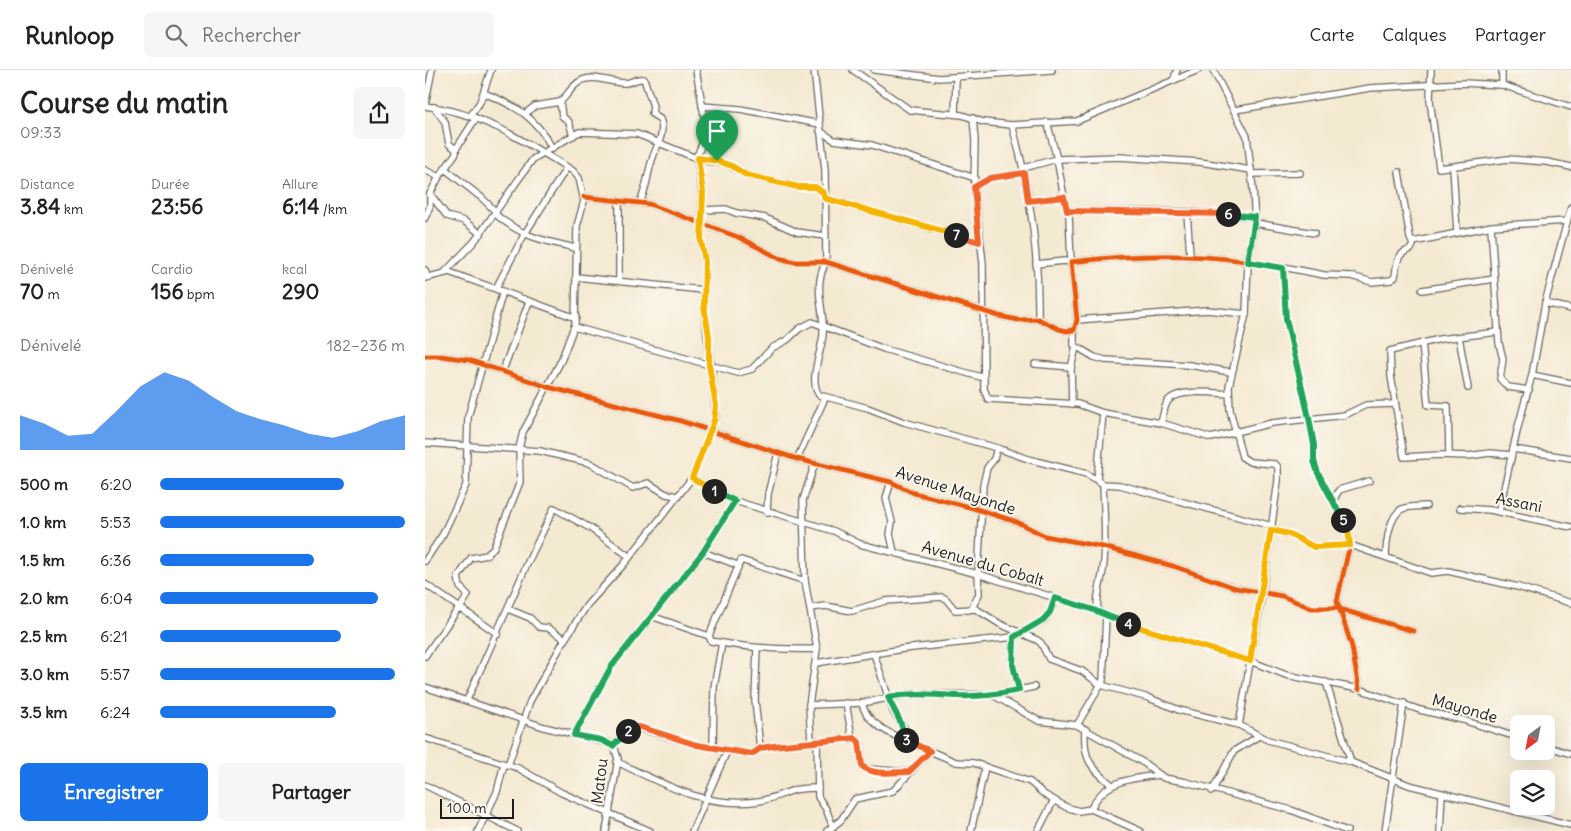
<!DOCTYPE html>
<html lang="fr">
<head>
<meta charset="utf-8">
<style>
  body { margin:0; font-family:Delius,sans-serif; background:#f6f6f6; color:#222; height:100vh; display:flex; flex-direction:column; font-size:19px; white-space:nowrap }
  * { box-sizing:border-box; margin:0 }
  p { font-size:16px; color:#767676 }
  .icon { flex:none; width:28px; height:28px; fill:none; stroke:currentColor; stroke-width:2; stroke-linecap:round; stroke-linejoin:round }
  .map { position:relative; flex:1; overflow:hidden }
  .sheet { display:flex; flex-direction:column; background:#fff; width:425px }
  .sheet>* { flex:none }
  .needle { width:32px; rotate:212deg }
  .tools { position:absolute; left:1085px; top:645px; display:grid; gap:10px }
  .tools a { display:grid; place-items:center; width:45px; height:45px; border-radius:8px; background:#fff; box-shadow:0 5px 20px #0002; font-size:25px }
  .scale { position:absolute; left:15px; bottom:12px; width:74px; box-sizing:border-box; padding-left:5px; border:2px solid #1c1c1c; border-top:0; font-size:14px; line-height:18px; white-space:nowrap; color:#1c1c1c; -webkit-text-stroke:4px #fbf7ec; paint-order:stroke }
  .pin { position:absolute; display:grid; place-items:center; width:42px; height:42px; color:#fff; margin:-51px -21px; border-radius:50% 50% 50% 0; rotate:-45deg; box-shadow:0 0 5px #0007 }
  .pin .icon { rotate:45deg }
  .km { position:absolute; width:25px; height:25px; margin:-12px; border-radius:50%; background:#222; color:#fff; font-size:14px; line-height:25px; text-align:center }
  .round { display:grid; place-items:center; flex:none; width:52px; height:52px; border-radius:8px; background:#f6f6f6 }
  .headline { display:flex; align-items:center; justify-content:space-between; height:85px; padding:0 20px }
  h1 { font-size:28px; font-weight:700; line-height:38px }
  .stats { display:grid; grid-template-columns:repeat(3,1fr); gap:8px; height:85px; padding:5px 20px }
  .stats div { display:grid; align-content:center }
  .stats b { font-size:21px; font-weight:700 }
  .stats small { font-size:14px; font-weight:400 }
  .stats p { font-size:14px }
  .chart { height:140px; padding:10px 20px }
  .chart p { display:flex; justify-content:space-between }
  .chart svg { width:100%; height:90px; margin-top:5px; fill:#1a73e8; opacity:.7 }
  .action { display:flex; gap:10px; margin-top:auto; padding:10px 20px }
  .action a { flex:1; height:58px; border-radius:8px; background:#1a73e8; color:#fff; font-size:20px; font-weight:700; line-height:58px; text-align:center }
  .action a+a { background:#f6f6f6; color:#222 }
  ul { padding:0 20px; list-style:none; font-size:16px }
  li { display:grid; grid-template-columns:80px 60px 1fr; align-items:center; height:38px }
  li i { height:12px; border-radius:6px; background:#1a73e8 }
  header { display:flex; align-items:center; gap:30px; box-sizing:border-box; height:70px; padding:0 25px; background:#fff; border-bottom:1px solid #e0e0e0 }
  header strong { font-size:24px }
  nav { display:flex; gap:28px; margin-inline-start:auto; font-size:18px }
  .search { width:350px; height:45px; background:#f6f6f6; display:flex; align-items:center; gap:12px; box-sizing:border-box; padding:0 18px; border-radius:8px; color:#767676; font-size:19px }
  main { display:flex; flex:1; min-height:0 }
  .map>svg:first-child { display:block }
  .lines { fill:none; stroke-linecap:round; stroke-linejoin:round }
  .street-casing { stroke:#68645b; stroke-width:8 }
  .street { stroke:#fff; stroke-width:5.5 }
  .cycleway-casing { stroke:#fbf7ec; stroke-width:8 }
  .cycleway { stroke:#e8590c; stroke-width:5 }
  .split-1-casing { stroke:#fff; stroke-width:10 }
  .split-2-casing { stroke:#fff; stroke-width:10 }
  .split-3-casing { stroke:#fff; stroke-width:10 }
  .split-4-casing { stroke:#fff; stroke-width:10 }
  .split-5-casing { stroke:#fff; stroke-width:10 }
  .split-6-casing { stroke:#fff; stroke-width:10 }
  .split-7-casing { stroke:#fff; stroke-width:10 }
  .split-8-casing { stroke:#fff; stroke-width:10 }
  .split-1 { stroke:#f5b400; stroke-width:6 }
  .split-2 { stroke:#22a559; stroke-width:6 }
  .split-3 { stroke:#f0652b; stroke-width:6 }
  .split-4 { stroke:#22a559; stroke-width:6 }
  .split-5 { stroke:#f5b400; stroke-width:6 }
  .split-6 { stroke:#22a559; stroke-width:6 }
  .split-7 { stroke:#f0652b; stroke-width:6 }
  .split-8 { stroke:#f5b400; stroke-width:6 }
  .labels { text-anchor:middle; stroke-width:4; stroke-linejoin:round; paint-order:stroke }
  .street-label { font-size:16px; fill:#1c1c1c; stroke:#fbf7ec }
</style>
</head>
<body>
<header>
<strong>Runloop</strong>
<div class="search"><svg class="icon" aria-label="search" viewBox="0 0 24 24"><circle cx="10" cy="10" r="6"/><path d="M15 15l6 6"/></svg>Rechercher</div>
<nav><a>Carte</a><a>Calques</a><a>Partager</a></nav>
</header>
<main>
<section class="sheet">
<div class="headline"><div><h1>Course du matin</h1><p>09:33</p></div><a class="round"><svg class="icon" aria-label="share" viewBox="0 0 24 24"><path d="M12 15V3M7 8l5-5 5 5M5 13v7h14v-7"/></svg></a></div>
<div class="stats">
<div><p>Distance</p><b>3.84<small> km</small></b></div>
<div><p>Durée</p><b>23:56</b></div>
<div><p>Allure</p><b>6:14<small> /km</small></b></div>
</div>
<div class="stats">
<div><p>Dénivelé</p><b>70<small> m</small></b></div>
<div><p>Cardio</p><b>156<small> bpm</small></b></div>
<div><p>kcal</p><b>290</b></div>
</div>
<div class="chart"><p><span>Dénivelé</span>182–236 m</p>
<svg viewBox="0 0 160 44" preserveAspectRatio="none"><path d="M0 44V27L10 31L20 37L30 36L40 25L50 13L60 6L70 10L80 18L90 25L100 29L110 32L120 36L130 38L140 35L150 30L160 27V44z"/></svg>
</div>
<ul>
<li><b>500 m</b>6:20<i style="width:75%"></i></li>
<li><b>1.0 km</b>5:53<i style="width:100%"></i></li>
<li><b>1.5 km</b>6:36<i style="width:63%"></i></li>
<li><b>2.0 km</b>6:04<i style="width:89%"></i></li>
<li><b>2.5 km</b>6:21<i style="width:74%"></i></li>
<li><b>3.0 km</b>5:57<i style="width:96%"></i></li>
<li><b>3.5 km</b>6:24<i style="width:72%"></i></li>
</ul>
<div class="action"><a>Enregistrer</a><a>Partager</a></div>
</section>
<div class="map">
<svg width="1146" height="761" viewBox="0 0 1146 761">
  <rect width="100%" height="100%" fill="#fbf7ec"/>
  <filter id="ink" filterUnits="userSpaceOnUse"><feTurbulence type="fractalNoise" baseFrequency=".02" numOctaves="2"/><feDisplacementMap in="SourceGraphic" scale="10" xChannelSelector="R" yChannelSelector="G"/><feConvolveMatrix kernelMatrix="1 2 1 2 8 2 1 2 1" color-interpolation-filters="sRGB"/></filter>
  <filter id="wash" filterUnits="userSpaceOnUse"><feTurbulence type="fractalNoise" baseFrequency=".0096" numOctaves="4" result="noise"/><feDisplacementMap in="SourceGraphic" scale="20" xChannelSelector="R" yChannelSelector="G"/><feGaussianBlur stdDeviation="1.12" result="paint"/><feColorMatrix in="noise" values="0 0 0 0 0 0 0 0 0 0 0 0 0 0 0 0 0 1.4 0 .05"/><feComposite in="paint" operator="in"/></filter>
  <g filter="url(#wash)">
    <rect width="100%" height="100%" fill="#f4e9d1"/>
  </g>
  <g filter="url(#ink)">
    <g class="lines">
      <g class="street-casing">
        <g id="street">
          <path d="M389,0L400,100L401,192C387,218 400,239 398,264C397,282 383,309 394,325L443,338L479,352L572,378L603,389L662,404L678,414L695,415L847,456"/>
          <path d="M428,0L485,40L537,45L558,52L587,55L652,51L773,0"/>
          <path d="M449,0L514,8L627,0"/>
          <path d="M788,0L822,66L828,119L830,153L823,192L821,244L804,316L805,340L817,387L825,392L850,394L853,397V411L837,524L814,655"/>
          <path d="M1006,0L1005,30L1014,98L1083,89L1122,92L1146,97"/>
          <path d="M748,11L752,0"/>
          <path d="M1077,15V0"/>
          <path d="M59,23C91,36 110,46 127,78"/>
          <path d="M135,32L137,46L144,52L148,66"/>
          <path d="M0,35L7,0"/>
          <path d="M0,36C56,42 101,72 148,101L154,108L159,131L152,156L150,254L136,291L98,362L94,378L95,412L69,477L62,485L46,488L33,507L35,517L43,525L34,540"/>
          <path d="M277,36L315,39L395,54"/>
          <path d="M810,40L945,18L1038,13L1077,15L1146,37"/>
          <path d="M101,43L110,36L135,32C142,26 146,17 154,12C167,3 186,13 200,13C207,13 212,7 219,9L228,36L227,44L235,49C241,64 231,76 227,90C222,105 222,118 215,132"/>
          <path d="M530,44L531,8"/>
          <path d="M46,45L55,32L66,0"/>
          <path d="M548,48L550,71L549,117L558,193L559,319L563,329L653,334L678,343L736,353L786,368L847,353L920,345L941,335L970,334"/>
          <path d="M622,52L632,89L639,127"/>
          <path d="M587,55C605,118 614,185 613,249"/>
          <path d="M395,61L409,70L447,75L550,108"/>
          <path d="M31,79L51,48"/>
          <path d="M1028,97L1032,162"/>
          <path d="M598,98L632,89L694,87L775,92L826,100"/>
          <path d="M20,99L57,128L71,142"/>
          <path d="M0,100L14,107L31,83V79L24,74L20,52L9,37"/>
          <path d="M827,104L875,103"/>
          <path d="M549,117L565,108L599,103"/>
          <path d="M5,124L22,146L39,151L56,164"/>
          <path d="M159,127L224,134L313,167L354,188L370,192H401L574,246L593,250L613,249L634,259L642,261L649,260L652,250L646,192C719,183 786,183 858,197L861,249L884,349L889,375V391L896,409L923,459L926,470L912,531L927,577L934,619"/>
          <path d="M399,128L554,172"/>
          <path d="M194,131V210"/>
          <path d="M603,131L639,127L644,145L646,192L639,191L611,194"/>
          <path d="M278,140L301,139L311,143L340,148L372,162L400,166"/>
          <path d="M642,141L762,142"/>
          <path d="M70,144C99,168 117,170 151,178"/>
          <path d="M0,148L5,136V124L14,107"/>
          <path d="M830,153L889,163"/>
          <path d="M1066,157L1074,273L1078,289L1075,309L1083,317L1104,320"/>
          <path d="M988,172L1067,156L1142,151"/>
          <path d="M765,185L762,142L830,147"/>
          <path d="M858,197L899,205L926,206L947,212L966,210L970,207C972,193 971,184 986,179L988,175L985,168L974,102"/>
          <path d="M0,200L2,207"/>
          <path d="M21,201L49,172L108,89L154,62L212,64L276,90L299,93L324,106L373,117H390L399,123"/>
          <path d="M151,207L278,220"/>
          <path d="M0,208L24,202L151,248"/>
          <path d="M71,218L99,165L142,97"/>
          <path d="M997,220L1069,209"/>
          <path d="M1120,233L1146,239"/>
          <path d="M652,250L782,240L821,244"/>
          <path d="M149,257L313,303L327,299L347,278L362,270L374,259L387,252L459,279L559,308"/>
          <path d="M649,260V275L669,287L680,290L764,295L806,302"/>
          <path d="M1073,262L1015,269L965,281L966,306L979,387L1015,385L1043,386L1065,383L1086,385"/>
          <path d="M1034,267L1043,318"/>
          <path d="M997,273L1003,335L1023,336L1024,385"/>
          <path d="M0,286H16L44,290L123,317L256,351L372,389L466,412L489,423L548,438L592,452L620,466L678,477L748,496L811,518L857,526L886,538H911L988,561"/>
          <path d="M610,294L646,297"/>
          <path d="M78,300L104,232"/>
          <path d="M1107,305L1146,313"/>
          <path d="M647,334L646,298L651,277"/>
          <path d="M736,353C738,347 739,336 743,331C753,318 790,323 804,324"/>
          <path d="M0,373L115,381L165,393L208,418L223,413L241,424L253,426"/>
          <path d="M1088,379L1146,388"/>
          <path d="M372,389L400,328"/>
          <path d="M267,408L310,431L409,461L435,474L553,504L666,539L708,556L825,591L861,605L934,619L995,640L1038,650L1094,668"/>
          <path d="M672,410L678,343"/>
          <path d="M466,412L461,428L467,452L465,464L469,482"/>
          <path d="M908,431L914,420L944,411"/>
          <path d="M1035,438L1065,440L1146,457"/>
          <path d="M1074,441L1093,357L1107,305L1120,233L1146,137"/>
          <path d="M342,442L343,424L353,383"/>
          <path d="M846,460L864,464L889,477L925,475L1006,503L1023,501L1093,517L1146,533"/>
          <path d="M278,482L312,495"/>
          <path d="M961,487C961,473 964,446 977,439C984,436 994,437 1001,436"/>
          <path d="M0,491L18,464L41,415L43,347L78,221"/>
          <path d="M0,514L73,564"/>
          <path d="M385,538L401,536L427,541L460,531L517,527L521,529L530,540L551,539L575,554L612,570L616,573L624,589L657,601L676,615L724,628L754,640L814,655L843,670L926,692L984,715L1146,755"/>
          <path d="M83,539L105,548L114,557L123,558L140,569"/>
          <path d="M543,540L548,536L554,524L553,504L558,415L562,398L569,389L572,378"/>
          <path d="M673,542C670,526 678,509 679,492C681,467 679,440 678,414"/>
          <path d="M226,546L284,566L286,571C321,578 356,580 392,579"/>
          <path d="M284,566L316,490L380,511"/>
          <path d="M589,567L588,595L594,620"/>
          <path d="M332,578L330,630L335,679"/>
          <path d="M449,584L468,641L479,658V669"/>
          <path d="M0,586L33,539"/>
          <path d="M391,593L478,579L589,567L619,550L625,542L630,528"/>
          <path d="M901,612L926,692"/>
          <path d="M0,617L119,657L184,673L190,679L193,689L181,761"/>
          <path d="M568,625L614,651L652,655L719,693L739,708L761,712L866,740L922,761"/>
          <path d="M42,630L103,492L129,438L165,458L205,487"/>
          <path d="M421,633L427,668"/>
          <path d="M437,633C442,659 483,671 505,681"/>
          <path d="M384,635L437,633L484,624L568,625L609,617"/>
          <path d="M652,655L678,611L681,546"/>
          <path d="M660,659C658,689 665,697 687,715"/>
          <path d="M149,665L186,597L278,482L310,431"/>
          <path d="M0,668L93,698L137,723L225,761"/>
          <path d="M392,671L393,727L401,739L408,757"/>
          <path d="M386,672L384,635L392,579L380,511L378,430L390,393"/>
          <path d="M188,676L205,658L210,657L272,675L327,684L337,677L430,668L434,672L437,696L441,699L484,702"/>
          <path d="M288,676L289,617L297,573"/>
          <path d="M1121,676L1146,684"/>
          <path d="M192,692C239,714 280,739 334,731C346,729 355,725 366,721C374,718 384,718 393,718"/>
          <path d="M83,695L105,631L140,569L162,535L200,493L267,408L291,345L279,236L280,191L276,171L277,122L272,86L282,62L271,0"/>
          <path d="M0,715L92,761"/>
          <path d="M787,721L809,681L834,666"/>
          <path d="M666,739C678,710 708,708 735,705"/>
          <path d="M53,761L72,722L79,694"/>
          <path d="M267,761L302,681"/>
          <path d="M402,761L416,750L430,729L468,721L505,681L531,692L549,693L605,712L620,725L641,737L654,741L666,739L715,761"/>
          <path d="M546,761L560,697"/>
          <path d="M613,761L629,730"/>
          <path d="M960,761L979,633"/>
          <path d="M1015,761L1017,724"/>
        </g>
      </g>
      <use href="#street" class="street"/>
      <g class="cycleway-casing">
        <g id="cycleway">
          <path d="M159,127L224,134L313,167L354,188L370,192H401L574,246L593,250L613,249L634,259L642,261L649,260L652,250L646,192C719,183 786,183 858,197L861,249L884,349L889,375V391L896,409L923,459L926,470L912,531L927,577L934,619"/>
          <path d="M0,286H16L44,290L123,317L256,351L372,389L466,412L489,423L548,438L592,452L620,466L678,477L748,496L811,518L857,526L886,538H911L988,561"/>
        </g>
      </g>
      <use href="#cycleway" class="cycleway"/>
    </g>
  </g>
  <g class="lines" filter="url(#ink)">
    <g class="split-1-casing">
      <path id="split-1" d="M289,421L267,408L289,351L291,336L284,295V266L279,236L280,191L276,171L278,122L273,88L292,91"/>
    </g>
    <g class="split-2-casing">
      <path id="split-2" d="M203,661L188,676L176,670L149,665L186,597L278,482L310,431L289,421"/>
    </g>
    <g class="split-3-casing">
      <path id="split-3" d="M203,661L210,657H215L272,675L327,684L336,678L348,676L430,668L434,672L437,696C448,706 470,702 484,702L505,681L481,670"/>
    </g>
    <g class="split-4-casing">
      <path id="split-4" d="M481,670L479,669C479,653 469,642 463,627C487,622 509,625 533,626C553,627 574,624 594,620L588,595L589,567L618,550L625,542L630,528L666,539L703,554"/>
    </g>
    <g class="split-5-casing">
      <path id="split-5" d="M703,554L825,591L846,460L864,464L889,477L925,475L923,459L918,450"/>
    </g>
    <g class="split-6-casing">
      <path id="split-6" d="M803,144L830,147L823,192L858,198L861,249L884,348L889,375V391L893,403L918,450"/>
    </g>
    <g class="split-7-casing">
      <path id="split-7" d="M531,165L554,172L549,117L565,108L599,103L603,131L639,127L642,141L803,144"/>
    </g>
    <g class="split-8-casing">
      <path id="split-8" d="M292,91L307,96L321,105L373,117H390L399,123V128L531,165"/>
    </g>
    <use href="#split-1" class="split-1"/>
    <use href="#split-2" class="split-2"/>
    <use href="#split-3" class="split-3"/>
    <use href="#split-4" class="split-4"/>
    <use href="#split-5" class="split-5"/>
    <use href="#split-6" class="split-6"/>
    <use href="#split-7" class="split-7"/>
    <use href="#split-8" class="split-8"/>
  </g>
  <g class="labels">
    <g class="street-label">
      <text transform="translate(531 420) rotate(18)" y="6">Avenue Mayonde</text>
      <text transform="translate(1094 432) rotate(11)" y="6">Assani</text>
      <text transform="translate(558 493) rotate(16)" y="6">Avenue du Cobalt</text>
      <text transform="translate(1040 638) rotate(16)" y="6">Mayonde</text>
      <text transform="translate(174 711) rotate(-83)" y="6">Matou</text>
    </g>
  </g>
</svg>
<div class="tools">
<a><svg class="needle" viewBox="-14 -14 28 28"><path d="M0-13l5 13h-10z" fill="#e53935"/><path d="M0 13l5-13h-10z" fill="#767676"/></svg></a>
<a><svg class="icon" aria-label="layers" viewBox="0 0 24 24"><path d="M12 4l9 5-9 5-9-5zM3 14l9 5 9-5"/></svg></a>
</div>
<div class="scale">100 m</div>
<div class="pin" style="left:292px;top:91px;background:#1e9e55"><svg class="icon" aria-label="arrive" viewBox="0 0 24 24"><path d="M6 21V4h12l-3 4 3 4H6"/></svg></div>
<b class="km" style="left:289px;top:421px">1</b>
<b class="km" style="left:203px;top:661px">2</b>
<b class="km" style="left:481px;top:670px">3</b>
<b class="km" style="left:703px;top:554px">4</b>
<b class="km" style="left:918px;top:450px">5</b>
<b class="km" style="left:803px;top:144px">6</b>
<b class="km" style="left:531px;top:165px">7</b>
</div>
</main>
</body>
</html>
